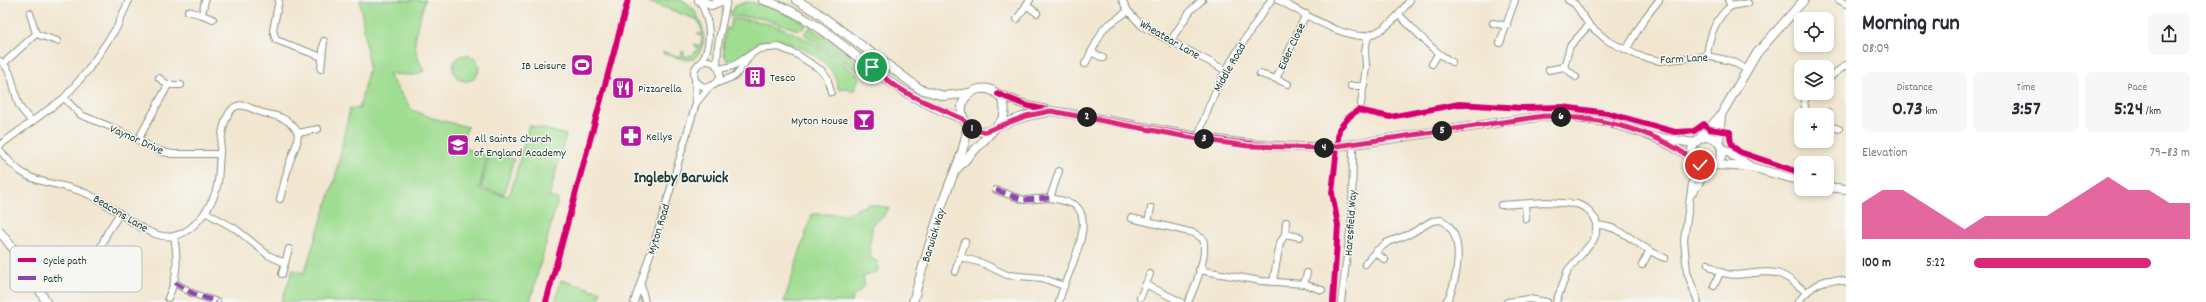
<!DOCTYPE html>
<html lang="en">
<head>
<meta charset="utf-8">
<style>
  body { margin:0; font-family:Dekko,sans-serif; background:#f7f7f7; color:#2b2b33; height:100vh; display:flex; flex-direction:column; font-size:15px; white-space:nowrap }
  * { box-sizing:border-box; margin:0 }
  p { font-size:13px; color:#7c7c81 }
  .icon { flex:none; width:22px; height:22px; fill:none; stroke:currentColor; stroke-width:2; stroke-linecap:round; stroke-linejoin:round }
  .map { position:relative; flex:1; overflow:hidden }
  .side { display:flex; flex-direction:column; background:#fff; width:360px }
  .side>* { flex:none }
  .tools { position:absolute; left:1794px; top:12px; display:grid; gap:8px }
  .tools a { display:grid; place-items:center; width:40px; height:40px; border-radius:8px; background:#fff; box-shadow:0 2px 6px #0003; font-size:20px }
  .pin { position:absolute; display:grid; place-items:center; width:34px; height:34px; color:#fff; margin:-17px; border:2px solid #fff; border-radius:50%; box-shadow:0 1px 4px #0007 }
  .km { position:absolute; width:20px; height:20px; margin:-10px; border-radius:50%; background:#222; color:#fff; font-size:11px; line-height:20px; text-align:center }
  .round { display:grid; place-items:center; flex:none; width:42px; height:42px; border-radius:8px; background:#f7f7f7 }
  .overview { display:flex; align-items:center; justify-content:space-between; height:68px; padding:0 16px }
  h1 { font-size:22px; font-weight:800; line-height:30px }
  .figures { display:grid; grid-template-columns:repeat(3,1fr); gap:6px; height:68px; padding:4px 16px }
  .figures div { display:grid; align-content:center; border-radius:8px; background:#f7f7f7; text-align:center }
  .figures b { font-size:20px; font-weight:800 }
  .figures small { font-size:11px; font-weight:400 }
  .figures p { font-size:11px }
  .chart { height:112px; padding:8px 16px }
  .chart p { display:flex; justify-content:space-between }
  .chart svg { width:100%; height:72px; margin-top:4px; fill:#db2777; opacity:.7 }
  ul { padding:0 16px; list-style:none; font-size:13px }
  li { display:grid; grid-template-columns:64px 48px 1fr; align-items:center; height:30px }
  li i { height:10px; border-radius:5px; background:#db2777 }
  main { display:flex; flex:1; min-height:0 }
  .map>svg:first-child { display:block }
  .green { fill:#9fdd91; stroke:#5f8d62 }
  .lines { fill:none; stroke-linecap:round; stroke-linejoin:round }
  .minor-casing { stroke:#889282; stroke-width:8 }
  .tertiary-casing { stroke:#889282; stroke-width:10 }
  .minor { stroke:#fff; stroke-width:6 }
  .tertiary { stroke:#fff; stroke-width:8 }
  .quiet { stroke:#8e44ad; stroke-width:5; stroke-dasharray:10 5; stroke-linecap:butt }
  .cycleway-casing { stroke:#f6f6f2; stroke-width:8 }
  .cycleway { stroke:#d6006c; stroke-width:6 }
  .route-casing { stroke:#fff; stroke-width:8 }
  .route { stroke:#db2777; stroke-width:5 }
  .labels { text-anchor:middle; stroke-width:3; stroke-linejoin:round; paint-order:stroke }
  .street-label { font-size:12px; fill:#1f3d34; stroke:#f6f6f2 }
  .poi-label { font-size:12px; fill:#1f3d34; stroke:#f6f6f2; text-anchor:start }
  .district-label { font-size:16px; font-weight:bold; fill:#1f3d34; stroke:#f6f6f2 }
  .key { fill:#f6f6f2; stroke:#b6beb9; stroke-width:1 }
  .key-label { font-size:11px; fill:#1f3d34 }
</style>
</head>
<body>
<main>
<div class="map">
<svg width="1846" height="302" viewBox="0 0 1846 302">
  <rect width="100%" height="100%" fill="#f6f6f2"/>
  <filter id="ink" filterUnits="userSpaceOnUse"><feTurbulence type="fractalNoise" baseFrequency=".025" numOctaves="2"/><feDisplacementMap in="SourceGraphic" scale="8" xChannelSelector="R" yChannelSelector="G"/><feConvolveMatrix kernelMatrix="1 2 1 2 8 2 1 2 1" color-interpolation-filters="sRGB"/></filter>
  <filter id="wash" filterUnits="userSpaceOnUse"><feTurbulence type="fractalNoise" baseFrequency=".012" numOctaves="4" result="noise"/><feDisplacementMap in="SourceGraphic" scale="16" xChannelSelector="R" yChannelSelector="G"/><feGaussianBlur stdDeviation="0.9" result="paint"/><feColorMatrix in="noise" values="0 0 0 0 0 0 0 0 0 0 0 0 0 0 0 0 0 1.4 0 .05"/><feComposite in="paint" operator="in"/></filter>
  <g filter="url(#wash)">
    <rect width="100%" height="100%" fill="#f2e6d0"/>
    <g class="green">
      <path d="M360,0H425C417,30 408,41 424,71L415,75L388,74L412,110L432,118L468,127L463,137L464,148L487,156L479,190L508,196L512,188L529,125L566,135L549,197L558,199L530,302H281L293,270L304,273L335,179L350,108L359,109L369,68Z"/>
      <path d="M643,0C655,0 669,0 681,0C686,1 690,6 693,9C705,25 709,44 694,59L687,60L663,54V52L681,57L682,51L684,52V57L692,55L698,49L694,44L701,46L702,37L697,34H703L698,20Z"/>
      <path d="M747,2L773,7L807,24L803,29L798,30L761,18L730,16L735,6Z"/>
      <path d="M732,19C783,19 821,46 860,77L853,92L847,88L838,89C837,59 787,36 761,42C748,45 740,64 727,60C720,52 725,37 726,28L729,29Z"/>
      <path d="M810,27L858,63L861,73L804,34Z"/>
      <circle cx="466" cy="68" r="13"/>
      <path d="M490,152L514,159L504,194L481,188Z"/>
      <path d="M869,204L889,208L882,218L873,223L869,248L871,258L879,263L877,272L863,277L865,286L853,297L852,302H784L812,214H845Z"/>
      <path d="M561,280L601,292L598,302H555Z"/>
    </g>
  </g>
  <g filter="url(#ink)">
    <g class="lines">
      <g class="minor-casing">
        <g id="minor">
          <path d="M279,0L273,30L276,40L322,57"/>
          <path d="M1122,0L1128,11L1142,26L1225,70"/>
          <path d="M1278,0C1299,10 1347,42 1369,35C1387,30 1399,15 1410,0"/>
          <path d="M1568,0L1575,4L1589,25L1608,41L1639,56L1660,61L1707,56L1731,61L1746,69"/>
          <path d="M1839,0L1846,4"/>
          <path d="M700,1C710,21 713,42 702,62"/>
          <path d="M1026,5L1037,13"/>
          <path d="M1731,6L1748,3"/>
          <path d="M188,11L202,15L205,0"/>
          <path d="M202,15L213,19"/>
          <path d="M1399,15C1416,31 1432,51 1452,62"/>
          <path d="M1017,19L1030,0"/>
          <path d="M1493,23L1507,26"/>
          <path d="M36,34L57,41"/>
          <path d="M1171,40L1191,10L1202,0"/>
          <path d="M1500,43L1515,0"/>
          <path d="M1626,50L1645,18L1659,0"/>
          <path d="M1091,52L1103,58"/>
          <path d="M1707,56C1709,37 1715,18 1731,6L1728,0"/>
          <path d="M0,61C14,70 13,93 20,107C23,112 28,117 32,122"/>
          <circle cx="707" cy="74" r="13"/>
          <path d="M4,63L36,34L30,13"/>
          <path d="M1085,64L1104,28L1128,11"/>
          <path d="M1432,64L1438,54"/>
          <path d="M717,66L718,45L727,0"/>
          <path d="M1564,67L1576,77"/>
          <path d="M321,69L324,41"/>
          <path d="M719,69L733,66L759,49L779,47L796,54L821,70L827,77L831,92"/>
          <path d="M1549,70L1564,67L1570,46L1589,25"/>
          <path d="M1260,74L1276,79"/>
          <path d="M1827,79L1846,65"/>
          <path d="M715,84L735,76L750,56"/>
          <path d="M1288,84L1276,79L1306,14"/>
          <path d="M168,85H181"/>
          <path d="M1351,86H1364"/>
          <path d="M64,98L81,115L111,127L159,151L172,154H219"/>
          <path d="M696,103L710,86"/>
          <path d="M1361,104L1366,67L1365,51L1368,35"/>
          <path d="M1809,115L1806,111L1804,102L1809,93"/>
          <path d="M1827,116L1828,112"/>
          <path d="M1827,125L1839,129"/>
          <path d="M1198,139C1212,85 1241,45 1271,0"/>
          <path d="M138,140L168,85L159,78"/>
          <path d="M0,145L64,98L88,70L117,27L129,0"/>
          <path d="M0,150C30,192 54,177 92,196C115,207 148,241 174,236C195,232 215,203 218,182C220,166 218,113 237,106C245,103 255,111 263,113C278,116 290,118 298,133L318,129"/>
          <path d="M1695,162L1684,240L1687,272L1698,302"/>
          <path d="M996,190L1024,200L1050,198"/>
          <path d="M1692,194L1710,167"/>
          <path d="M280,199L289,164L297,143L298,133"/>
          <path d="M1525,204L1526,219"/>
          <path d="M1501,205L1546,202L1577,204L1586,208L1596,220V234L1593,241L1568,270L1556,302"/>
          <path d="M205,212L236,229L268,255L285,263L289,249"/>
          <path d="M1131,218L1194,233L1203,239C1208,255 1195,287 1188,302"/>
          <path d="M1148,222L1151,208"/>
          <path d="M1597,225C1626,227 1637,248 1665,258"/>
          <path d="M1285,234L1300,237"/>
          <path d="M1375,252L1385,260"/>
          <path d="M81,254L94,262L107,233L120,213"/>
          <path d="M960,257L965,242"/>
          <path d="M94,262L105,272"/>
          <path d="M1365,264L1375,252L1388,242L1410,234L1432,221L1441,220C1467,233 1458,283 1446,302"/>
          <path d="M1708,264C1731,285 1751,268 1777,273C1788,276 1797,285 1806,292"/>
          <path d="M1642,265L1649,252"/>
          <path d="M1199,270L1261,281L1304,284L1322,290"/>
          <path d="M955,272L960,257L982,263L1007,275L1042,278L1064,286"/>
          <path d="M282,274L285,263"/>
          <path d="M1273,282L1280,243L1285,234L1286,222"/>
          <path d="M175,283L192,293L217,302"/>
          <path d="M1304,284L1307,273"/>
          <path d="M641,285L645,302"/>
          <path d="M1147,285L1181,302"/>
          <path d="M1714,286L1720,273"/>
          <path d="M168,298C178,277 178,259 174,236"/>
          <path d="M1140,298L1150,274"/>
          <path d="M634,302L658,231L696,103L695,79"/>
          <path d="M1059,302C1063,280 1097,224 1076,206C1069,201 1059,200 1050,198L1059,171"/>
          <path d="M1341,302L1352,216L1353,145"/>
          <path d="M1507,302L1529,299L1547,302"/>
          <path d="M1798,302C1811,286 1825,275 1846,282"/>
        </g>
      </g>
      <g class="tertiary-casing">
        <g id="tertiary">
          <path d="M699,0L711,5L724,0"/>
          <path d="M763,0C813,14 851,55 893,84C914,99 939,110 963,119"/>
          <path d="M796,0L815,11L920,89L944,96L971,93"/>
          <path d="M998,94L1028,106L1051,111C1151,125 1246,155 1347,145L1544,116C1601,117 1645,128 1694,159"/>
          <path d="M1000,125L1026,116L1047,112"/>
          <circle cx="1707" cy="152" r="15"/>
          <path d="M1660,138L1695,143"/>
          <path d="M1700,138L1721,115L1757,53L1804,0"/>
          <path d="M1719,142L1721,115"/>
          <path d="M1722,148L1751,167L1801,181"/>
          <path d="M1716,165L1750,167"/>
          <path d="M957,169C965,159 1003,123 1004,115C1006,107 1003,98 996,93C991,89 985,88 979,89C949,96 961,141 993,130"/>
          <path d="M1827,187L1846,189"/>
          <path d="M0,232L27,266L46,302"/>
          <path d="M913,302C922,269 932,235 943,202C951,176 966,153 967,124"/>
        </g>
      </g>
      <use href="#minor" class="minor"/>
      <use href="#tertiary" class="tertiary"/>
      <g class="quiet">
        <path d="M996,190L1024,200L1050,198"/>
        <path d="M175,283L192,293L217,302"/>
      </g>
      <g class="cycleway-casing">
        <g id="cycleway">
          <path d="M998,94L1028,106L1051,111C1151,125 1246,155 1347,145L1544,116C1601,117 1645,128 1694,159"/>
          <path d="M546,302L628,0"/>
          <path d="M1333,302L1338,225L1332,193L1339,129L1349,117L1358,110L1390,117L1459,104L1522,108L1563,107L1607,113L1675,132L1694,131L1704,124L1709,129L1730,132C1730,142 1731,146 1740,152L1801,173"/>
        </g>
      </g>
      <use href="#cycleway" class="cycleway"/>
    </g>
  </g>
  <g class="lines" filter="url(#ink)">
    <g class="route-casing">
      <path id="route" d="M872,67L892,84L912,96L963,119L970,128L984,132L1026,116L1051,111L1198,139L1248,146L1323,148L1544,116C1600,117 1656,129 1700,165"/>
    </g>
    <use href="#route" class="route"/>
  </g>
  <defs>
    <g id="stadium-square" transform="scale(1.15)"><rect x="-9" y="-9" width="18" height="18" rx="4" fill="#b5179e" stroke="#f6f6f2"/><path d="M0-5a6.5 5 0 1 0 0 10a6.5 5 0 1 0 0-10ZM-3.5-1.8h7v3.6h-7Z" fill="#fff"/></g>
    <g id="building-square" transform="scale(1.15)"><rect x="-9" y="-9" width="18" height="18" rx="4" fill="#b5179e" stroke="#f6f6f2"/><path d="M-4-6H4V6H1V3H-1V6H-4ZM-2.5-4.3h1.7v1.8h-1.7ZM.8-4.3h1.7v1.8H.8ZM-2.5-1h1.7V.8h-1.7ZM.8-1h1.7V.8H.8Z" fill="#fff"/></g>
    <g id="restaurant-square" transform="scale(1.15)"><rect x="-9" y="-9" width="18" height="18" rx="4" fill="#b5179e" stroke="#f6f6f2"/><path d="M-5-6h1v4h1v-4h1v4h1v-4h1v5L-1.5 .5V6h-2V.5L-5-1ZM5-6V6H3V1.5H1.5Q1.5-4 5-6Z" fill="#fff"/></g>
    <g id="bar-square" transform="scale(1.15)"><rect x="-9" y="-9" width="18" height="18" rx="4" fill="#b5179e" stroke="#f6f6f2"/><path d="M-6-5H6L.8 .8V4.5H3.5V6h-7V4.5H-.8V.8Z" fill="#fff"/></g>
    <g id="pharmacy-square" transform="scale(1.15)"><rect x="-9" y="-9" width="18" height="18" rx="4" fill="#b5179e" stroke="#f6f6f2"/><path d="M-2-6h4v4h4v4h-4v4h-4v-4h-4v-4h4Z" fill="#fff"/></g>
    <g id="school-square" transform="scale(1.15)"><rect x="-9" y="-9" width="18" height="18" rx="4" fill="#b5179e" stroke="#f6f6f2"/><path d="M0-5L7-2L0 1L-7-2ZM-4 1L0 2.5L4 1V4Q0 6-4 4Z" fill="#fff"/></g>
  </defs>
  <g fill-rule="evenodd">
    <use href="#stadium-square" x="582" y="65"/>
    <use href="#building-square" x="755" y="77"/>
    <use href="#restaurant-square" x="623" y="88"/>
    <use href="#bar-square" x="864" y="120"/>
    <use href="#pharmacy-square" x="631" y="136"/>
    <use href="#school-square" x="458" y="145"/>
  </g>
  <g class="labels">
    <g class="street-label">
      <text transform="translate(1170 39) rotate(30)" y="4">Wheatear Lane</text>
      <text transform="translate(1291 46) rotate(-65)" y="4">Eider Close</text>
      <text transform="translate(1684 58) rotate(-3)" y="4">Farm Lane</text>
      <text transform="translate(1229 67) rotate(-60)" y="4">Middle Road</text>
      <text transform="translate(137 139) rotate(24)" y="4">Vaynor Drive</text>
      <text transform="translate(121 213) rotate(31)" y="4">Beacons Lane</text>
      <text transform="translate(1350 223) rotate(-86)" y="4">Haresfield Way</text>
      <text transform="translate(658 229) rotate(-73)" y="4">Myton Road</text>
      <text transform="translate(933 235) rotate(-73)" y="4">Barwick Way</text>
    </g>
    <g class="poi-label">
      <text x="566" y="69" text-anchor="end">IB Leisure</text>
      <text x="770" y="81">Tesco</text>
      <text x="638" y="92">Pizzarella</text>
      <text x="848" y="124" text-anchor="end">Myton House</text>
      <text x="646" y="140">Kellys</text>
      <text x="474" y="142">All Saints Church<tspan x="474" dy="14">of England Academy</tspan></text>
    </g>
    <g class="district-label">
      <text x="681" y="182">Ingleby Barwick</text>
    </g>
  </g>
  <rect x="10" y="246" width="132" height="46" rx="6" class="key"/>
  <rect x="18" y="258" width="18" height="4" fill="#d6006c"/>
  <rect x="18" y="276" width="18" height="4" fill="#8e44ad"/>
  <g class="key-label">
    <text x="43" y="264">Cycle path</text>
    <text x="43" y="282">Path</text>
  </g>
</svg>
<div class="tools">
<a><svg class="icon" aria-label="locate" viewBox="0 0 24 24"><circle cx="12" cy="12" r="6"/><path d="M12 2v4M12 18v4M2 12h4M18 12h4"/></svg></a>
<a><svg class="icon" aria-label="layers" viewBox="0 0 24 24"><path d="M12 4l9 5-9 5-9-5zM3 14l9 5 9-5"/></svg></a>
<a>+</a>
<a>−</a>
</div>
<div class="pin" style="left:872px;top:67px;background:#1e9e55"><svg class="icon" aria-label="arrive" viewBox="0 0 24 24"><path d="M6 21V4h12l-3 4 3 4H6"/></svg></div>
<div class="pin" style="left:1700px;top:165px;background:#d93025"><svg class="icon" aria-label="check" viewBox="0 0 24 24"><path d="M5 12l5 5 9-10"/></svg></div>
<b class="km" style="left:972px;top:129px">1</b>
<b class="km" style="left:1087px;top:117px">2</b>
<b class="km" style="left:1204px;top:139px">3</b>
<b class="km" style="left:1324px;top:148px">4</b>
<b class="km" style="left:1442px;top:131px">5</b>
<b class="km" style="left:1561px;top:117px">6</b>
</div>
<section class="side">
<div class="overview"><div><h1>Morning run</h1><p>08:09</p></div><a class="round"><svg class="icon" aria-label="share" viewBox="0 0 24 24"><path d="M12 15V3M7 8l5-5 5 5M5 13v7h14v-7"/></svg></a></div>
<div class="figures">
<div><p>Distance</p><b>0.73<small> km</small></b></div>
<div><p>Time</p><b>3:57</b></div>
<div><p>Pace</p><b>5:24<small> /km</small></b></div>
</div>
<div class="chart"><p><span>Elevation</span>79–83 m</p>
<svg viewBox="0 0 160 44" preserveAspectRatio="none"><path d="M0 44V22L10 14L20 14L30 22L40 30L50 38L60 30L70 30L80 30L90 30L100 22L110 14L120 6L130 14L140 14L150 22L160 22V44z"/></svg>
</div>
<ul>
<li><b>100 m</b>5:22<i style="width:82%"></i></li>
</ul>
</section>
</main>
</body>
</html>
